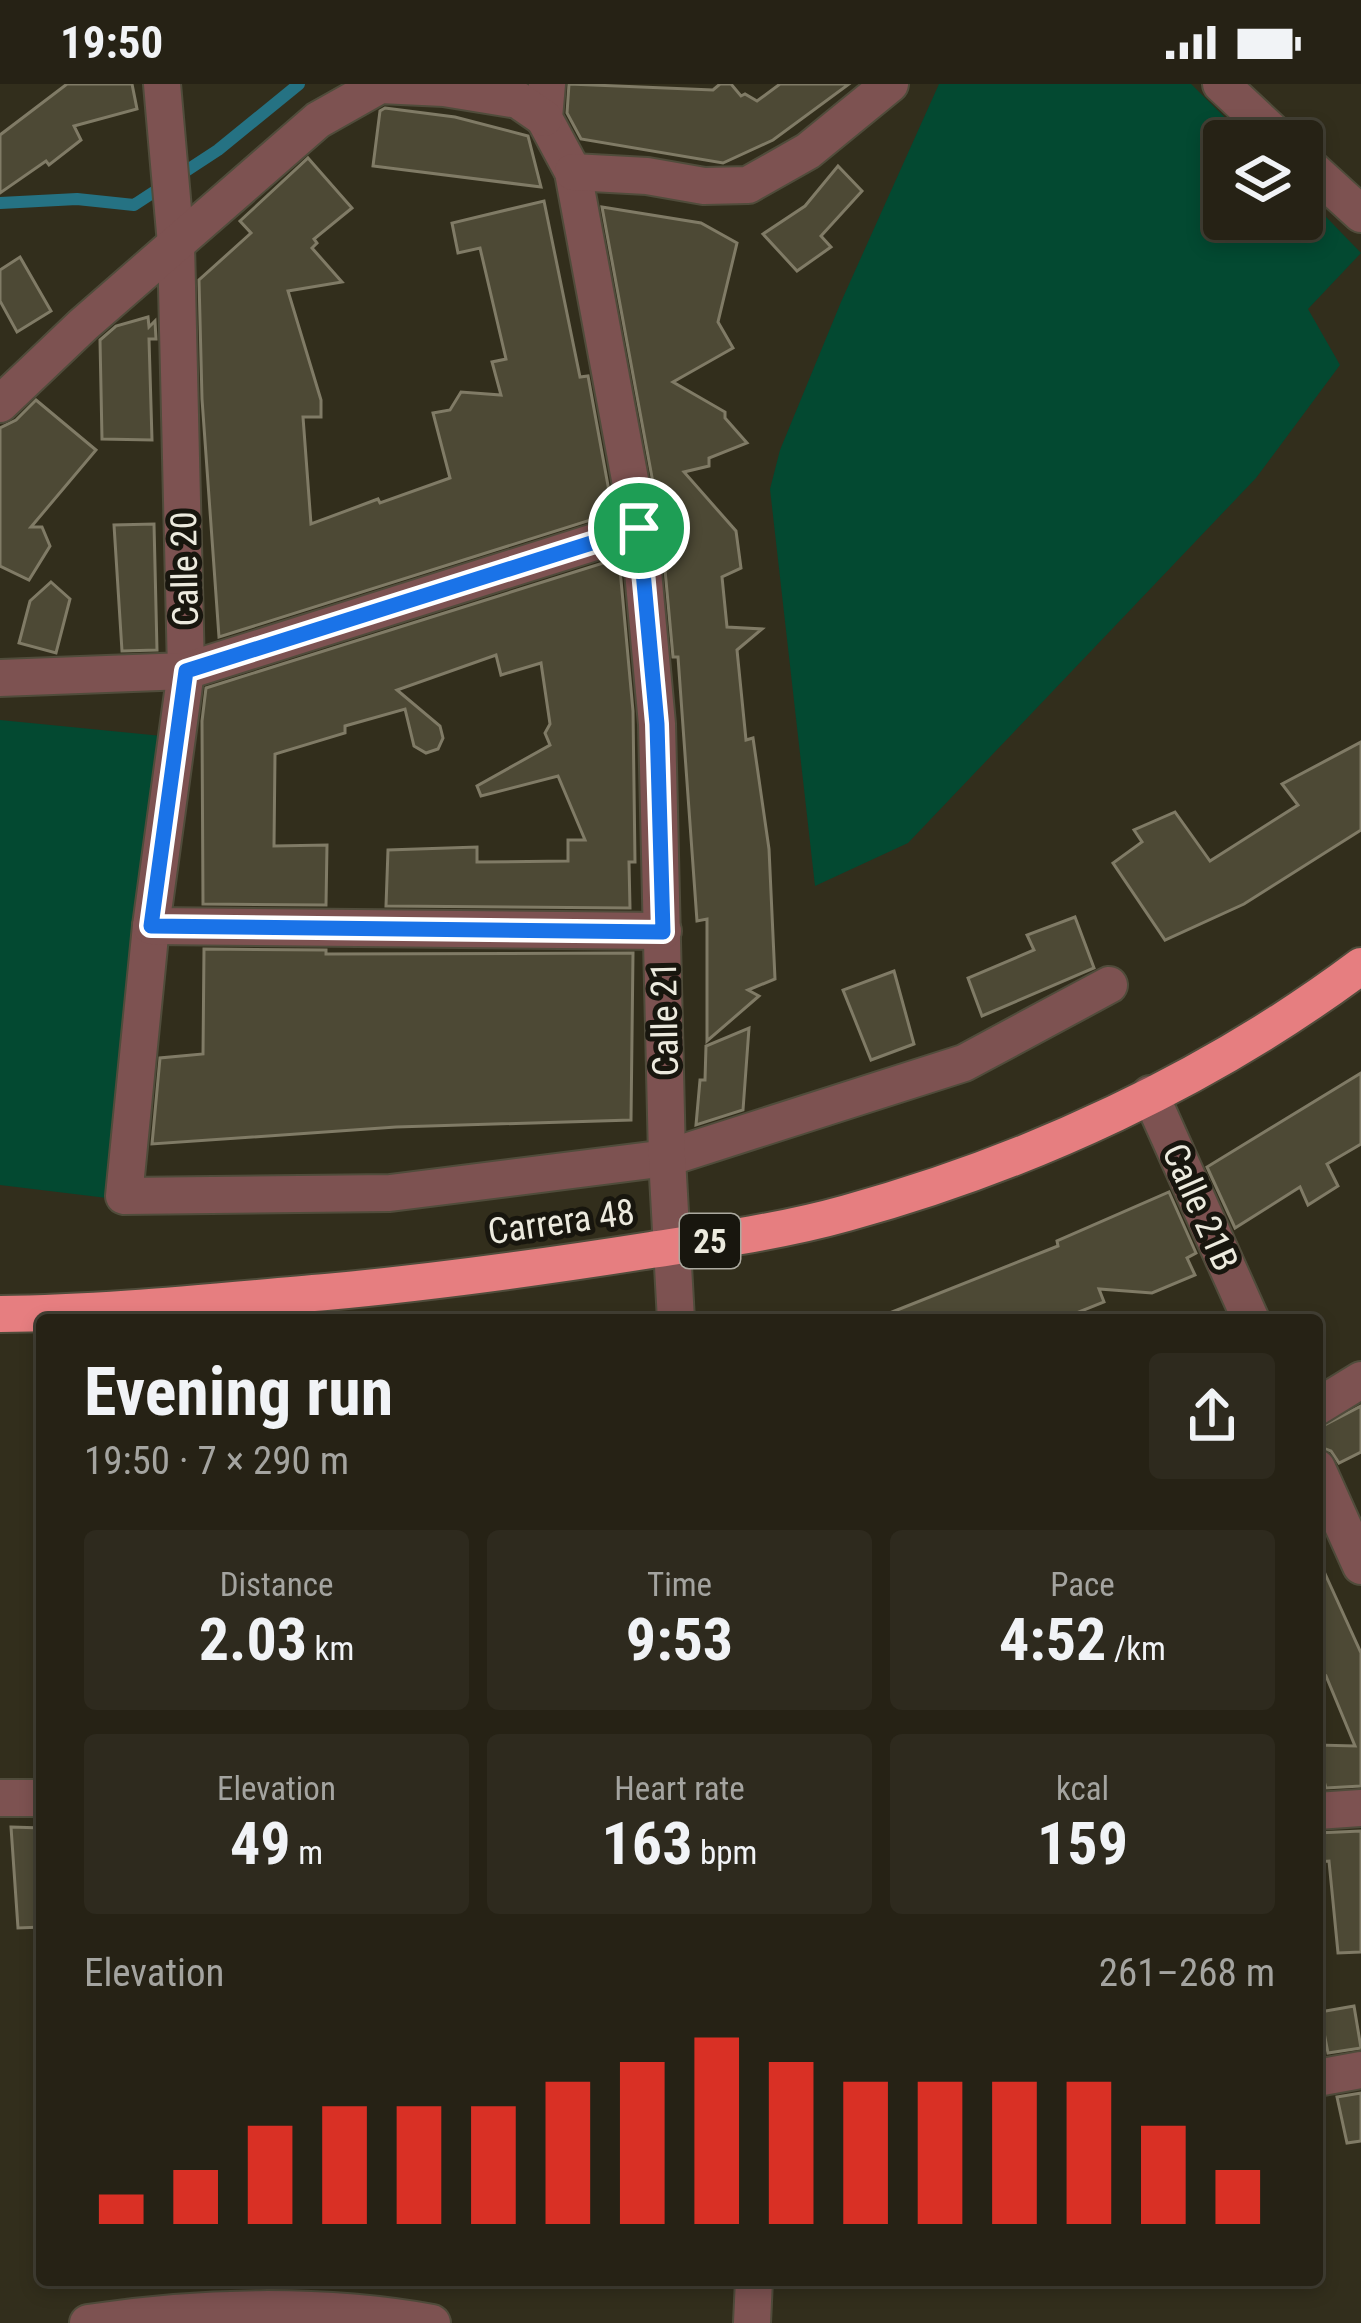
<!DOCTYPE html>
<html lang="en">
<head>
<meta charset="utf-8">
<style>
  body { margin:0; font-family:"Roboto Condensed",sans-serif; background:#2e2a1e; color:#f1f3f6; height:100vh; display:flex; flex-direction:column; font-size:45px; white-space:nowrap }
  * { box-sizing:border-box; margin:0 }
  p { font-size:39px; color:#a4a4a0 }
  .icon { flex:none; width:66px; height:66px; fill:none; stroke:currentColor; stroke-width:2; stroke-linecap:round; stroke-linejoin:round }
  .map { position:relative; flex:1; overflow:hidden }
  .panel { position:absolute; left:36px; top:1230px; width:1287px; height:972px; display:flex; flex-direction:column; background:#262215; border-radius:12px; box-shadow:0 6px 18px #0003,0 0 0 3px #423f34 }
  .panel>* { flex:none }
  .fabs { position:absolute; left:1203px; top:36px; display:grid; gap:24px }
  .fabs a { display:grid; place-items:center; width:120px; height:120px; border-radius:12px; background:#262215; box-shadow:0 6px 18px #0003,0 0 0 3px #423f34; font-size:60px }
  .pin { position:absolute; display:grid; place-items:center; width:102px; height:102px; color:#fff; margin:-51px; border:6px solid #fff; border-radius:50%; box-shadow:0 3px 12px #0007 }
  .round { display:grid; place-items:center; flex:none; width:126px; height:126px; border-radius:12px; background:#2e2a1e }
  .head { display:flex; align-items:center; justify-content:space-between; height:204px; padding:0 48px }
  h1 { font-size:66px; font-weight:700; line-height:90px }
  .figures { display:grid; grid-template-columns:repeat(3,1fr); gap:18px; height:204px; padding:12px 48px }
  .figures div { display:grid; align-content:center; border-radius:12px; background:#2e2a1e; text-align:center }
  .figures b { font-size:60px; font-weight:700 }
  .figures small { font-size:33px; font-weight:400 }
  .figures p { font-size:33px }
  .chart { height:336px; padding:24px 48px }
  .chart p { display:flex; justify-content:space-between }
  .chart svg { width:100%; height:216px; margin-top:12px; stroke:#d93025; stroke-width:6 }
  .status { display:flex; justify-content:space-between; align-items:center; height:84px; padding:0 60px; background:#262215; direction:ltr }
  .status svg { height:33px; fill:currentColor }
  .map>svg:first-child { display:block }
  .green { fill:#034931 }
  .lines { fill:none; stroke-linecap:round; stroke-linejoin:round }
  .stream { stroke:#257283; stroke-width:12 }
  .building { fill:#4d4935; stroke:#807b66; stroke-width:3 }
  .minor-casing { stroke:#504c3b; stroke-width:40 }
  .highway-casing { stroke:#504c3b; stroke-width:40 }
  .minor { stroke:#7d5251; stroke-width:36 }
  .highway { stroke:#e67e80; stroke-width:36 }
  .route-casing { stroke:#fff; stroke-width:24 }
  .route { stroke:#1a73e8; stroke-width:15 }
  .labels { text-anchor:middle; stroke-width:10; stroke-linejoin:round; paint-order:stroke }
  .shield { fill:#18160e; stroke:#acaaa0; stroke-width:3 }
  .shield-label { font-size:33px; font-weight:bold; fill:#eceade }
  .street-label { font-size:36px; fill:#eceade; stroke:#18160e }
</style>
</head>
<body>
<div class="status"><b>19:50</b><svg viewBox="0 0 49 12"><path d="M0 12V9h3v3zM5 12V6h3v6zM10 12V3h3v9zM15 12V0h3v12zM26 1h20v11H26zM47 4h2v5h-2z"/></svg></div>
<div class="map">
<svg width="1361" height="2239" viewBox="0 0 1361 2239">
  <rect width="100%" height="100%" fill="#322e1c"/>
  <g class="green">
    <path d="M939,0H1191L1249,57H1224V135H1302V108L1361,169L1308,225L1340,281L1256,394L908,759L815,802L770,405L780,366L841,218Z"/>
    <path d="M0,636L162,652L107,1114L0,1101Z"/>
  </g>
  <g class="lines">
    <path class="stream" d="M0,119L77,115L134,121L218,66L299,0"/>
  </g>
  <g class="building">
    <path d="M67,0H132L137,25L74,42L81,56L49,81L46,77L0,109V51Z"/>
    <path d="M569,0L713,6L720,0H731L741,12L745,10L757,17L780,0H849L773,56L723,79L581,55L567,29Z"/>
    <path d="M385,24L455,33L528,52L541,103L373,82L380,27Z"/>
    <path d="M308,74L352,124L314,155L317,159L312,164L342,198L288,207L321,316V333H303L311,440L378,415L380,419L450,394L433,329L450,326L461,308L501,311L492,278L506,275L480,164L458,169L452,139L544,117L580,293L588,292L613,429L219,553L202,315L199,196L251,149L240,137Z"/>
    <path d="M838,82L862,107L821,152L831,163L797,187L763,150L805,122Z"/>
    <path d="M602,123L701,139L737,159L718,238L733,264L673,298L725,328V334L747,359L709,374V382L684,388L736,447L741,484L722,493L727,543L762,545L737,566L746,656L753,654L769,765L775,895L748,906L759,912L707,957V835L697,837L678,573H673L661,442Z"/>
    <path d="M20,173L51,227L17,248L0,217V186Z"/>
    <path d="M148,233L149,243L155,237L156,255H149L152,356L102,355L100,256L116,242Z"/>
    <path d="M36,316L96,366L31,443H42L50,462L29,496L0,482V344L16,336Z"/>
    <path d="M154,440L157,566L122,567L114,441Z"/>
    <path d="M619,474L633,627L635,778H629L630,824L386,822L388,766L477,763V778L568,777V756H585L558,692L481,712L477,702L550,661L545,649L550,640L541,579L501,591L496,571L397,606L440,642L443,654L438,665L426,669L414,662L405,625L345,642V649L275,670L274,762L327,761L326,821L203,820L202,637L206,604Z"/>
    <path d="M51,498L70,515L56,569L19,559L30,517Z"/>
    <path d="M1361,658V746L1244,820L1165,856L1113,779L1142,758L1134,746L1175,728L1210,777L1298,721L1282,700Z"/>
    <path d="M1075,833L1094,884L982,932L968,894L1034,866L1027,851Z"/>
    <path d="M204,865L326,866V870L633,869L631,1036L396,1043L152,1060L160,974L203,970Z"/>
    <path d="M894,887L914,960L871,976L843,906Z"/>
    <path d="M749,944L743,1026L696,1041L700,996H705L706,962Z"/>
    <path d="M1361,989V1060L1327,1080L1338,1102L1308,1121L1300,1103L1235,1144L1207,1083Z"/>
    <path d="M1169,1108L1196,1169L1187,1174L1195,1191L1152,1209L1099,1205L1104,1218L1059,1236H872L1058,1162L1057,1157Z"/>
    <path d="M1361,1322V1368L1339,1379L1331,1367L1317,1362V1345Z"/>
    <path d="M1317,1472L1361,1569V1702L1326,1704L1317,1673V1661L1355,1662L1326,1592L1317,1596Z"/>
    <path d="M11,1743L42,1744V1843L18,1844Z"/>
    <path d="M1361,1747V1868L1338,1869L1329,1777L1317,1778V1749Z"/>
    <path d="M1354,1922L1361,1964L1328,1969L1320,1928Z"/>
    <path d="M1361,2009V2057L1347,2059L1337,2013Z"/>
  </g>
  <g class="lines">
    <g class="minor-casing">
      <g id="minor">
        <path d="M162,0L176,160L186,587L151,842L124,1112L390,1109L667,1074L964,979L1109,901"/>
        <path d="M547,0L544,34L573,88L639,444L657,640L667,1074L676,1236"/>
        <path d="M1221,0L1282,57"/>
        <path d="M1302,76L1361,130"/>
        <path d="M573,88L647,92L704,102L748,101L808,67L890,0"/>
        <path d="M0,320L83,241L318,36L380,1L444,4L518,16L544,34"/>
        <path d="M0,594L186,587L639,444"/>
        <path d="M151,842L663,847"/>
        <path d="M1150,1010L1251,1236"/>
        <path d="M1317,1323L1361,1296"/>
        <path d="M1317,1384L1361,1482"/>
        <path d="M0,1714H42"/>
        <path d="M1317,1727L1361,1724"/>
        <path d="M1317,1994L1361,1986"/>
        <path d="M88,2239C197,2222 323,2219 432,2239"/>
        <path d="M752,2239L754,2196"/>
      </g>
    </g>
    <g class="highway-casing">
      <path id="highway" d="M0,1230C109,1229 218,1217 326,1208C435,1198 543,1183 651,1166C717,1156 783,1147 847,1129C1029,1079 1210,995 1361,882"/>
    </g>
    <use href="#minor" class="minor"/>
    <use href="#highway" class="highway"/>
  </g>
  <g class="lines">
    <g class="route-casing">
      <path id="route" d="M639,444L657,640L663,848L151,842L186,587Z"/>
    </g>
    <use href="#route" class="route"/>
  </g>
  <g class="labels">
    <rect class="shield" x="680" y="1130" width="60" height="54" rx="9"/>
    <g class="shield-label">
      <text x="710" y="1169">25</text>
    </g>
    <g class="street-label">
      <text transform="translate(184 485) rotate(-91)" y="13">Calle 20</text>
      <text transform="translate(664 935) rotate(-91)" y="13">Calle 21</text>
      <text transform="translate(1201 1123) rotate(66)" y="13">Calle 21B</text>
      <text transform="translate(561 1137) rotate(-8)" y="13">Carrera 48</text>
    </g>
  </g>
</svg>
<div class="fabs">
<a><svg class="icon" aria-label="layers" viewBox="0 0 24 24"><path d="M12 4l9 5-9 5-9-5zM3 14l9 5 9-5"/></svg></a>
</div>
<div class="pin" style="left:639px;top:444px;background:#1e9e55"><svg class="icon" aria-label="arrive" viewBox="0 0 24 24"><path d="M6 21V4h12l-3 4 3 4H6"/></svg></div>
<section class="panel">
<div class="head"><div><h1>Evening run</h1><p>19:50 · 7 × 290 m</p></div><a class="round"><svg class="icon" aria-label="share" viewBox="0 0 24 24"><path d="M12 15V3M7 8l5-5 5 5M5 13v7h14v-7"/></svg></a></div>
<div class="figures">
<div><p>Distance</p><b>2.03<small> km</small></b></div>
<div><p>Time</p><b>9:53</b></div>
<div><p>Pace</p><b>4:52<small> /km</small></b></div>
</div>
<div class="figures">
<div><p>Elevation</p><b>49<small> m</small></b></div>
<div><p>Heart rate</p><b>163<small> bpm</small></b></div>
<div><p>kcal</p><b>159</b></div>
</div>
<div class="chart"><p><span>Elevation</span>261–268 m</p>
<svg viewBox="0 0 160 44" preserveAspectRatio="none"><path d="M5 44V38M15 44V33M25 44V24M35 44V20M45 44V20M55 44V20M65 44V15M75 44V11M85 44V6M95 44V11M105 44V15M115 44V15M125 44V15M135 44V15M145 44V24M155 44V33"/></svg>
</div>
</section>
</div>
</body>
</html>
